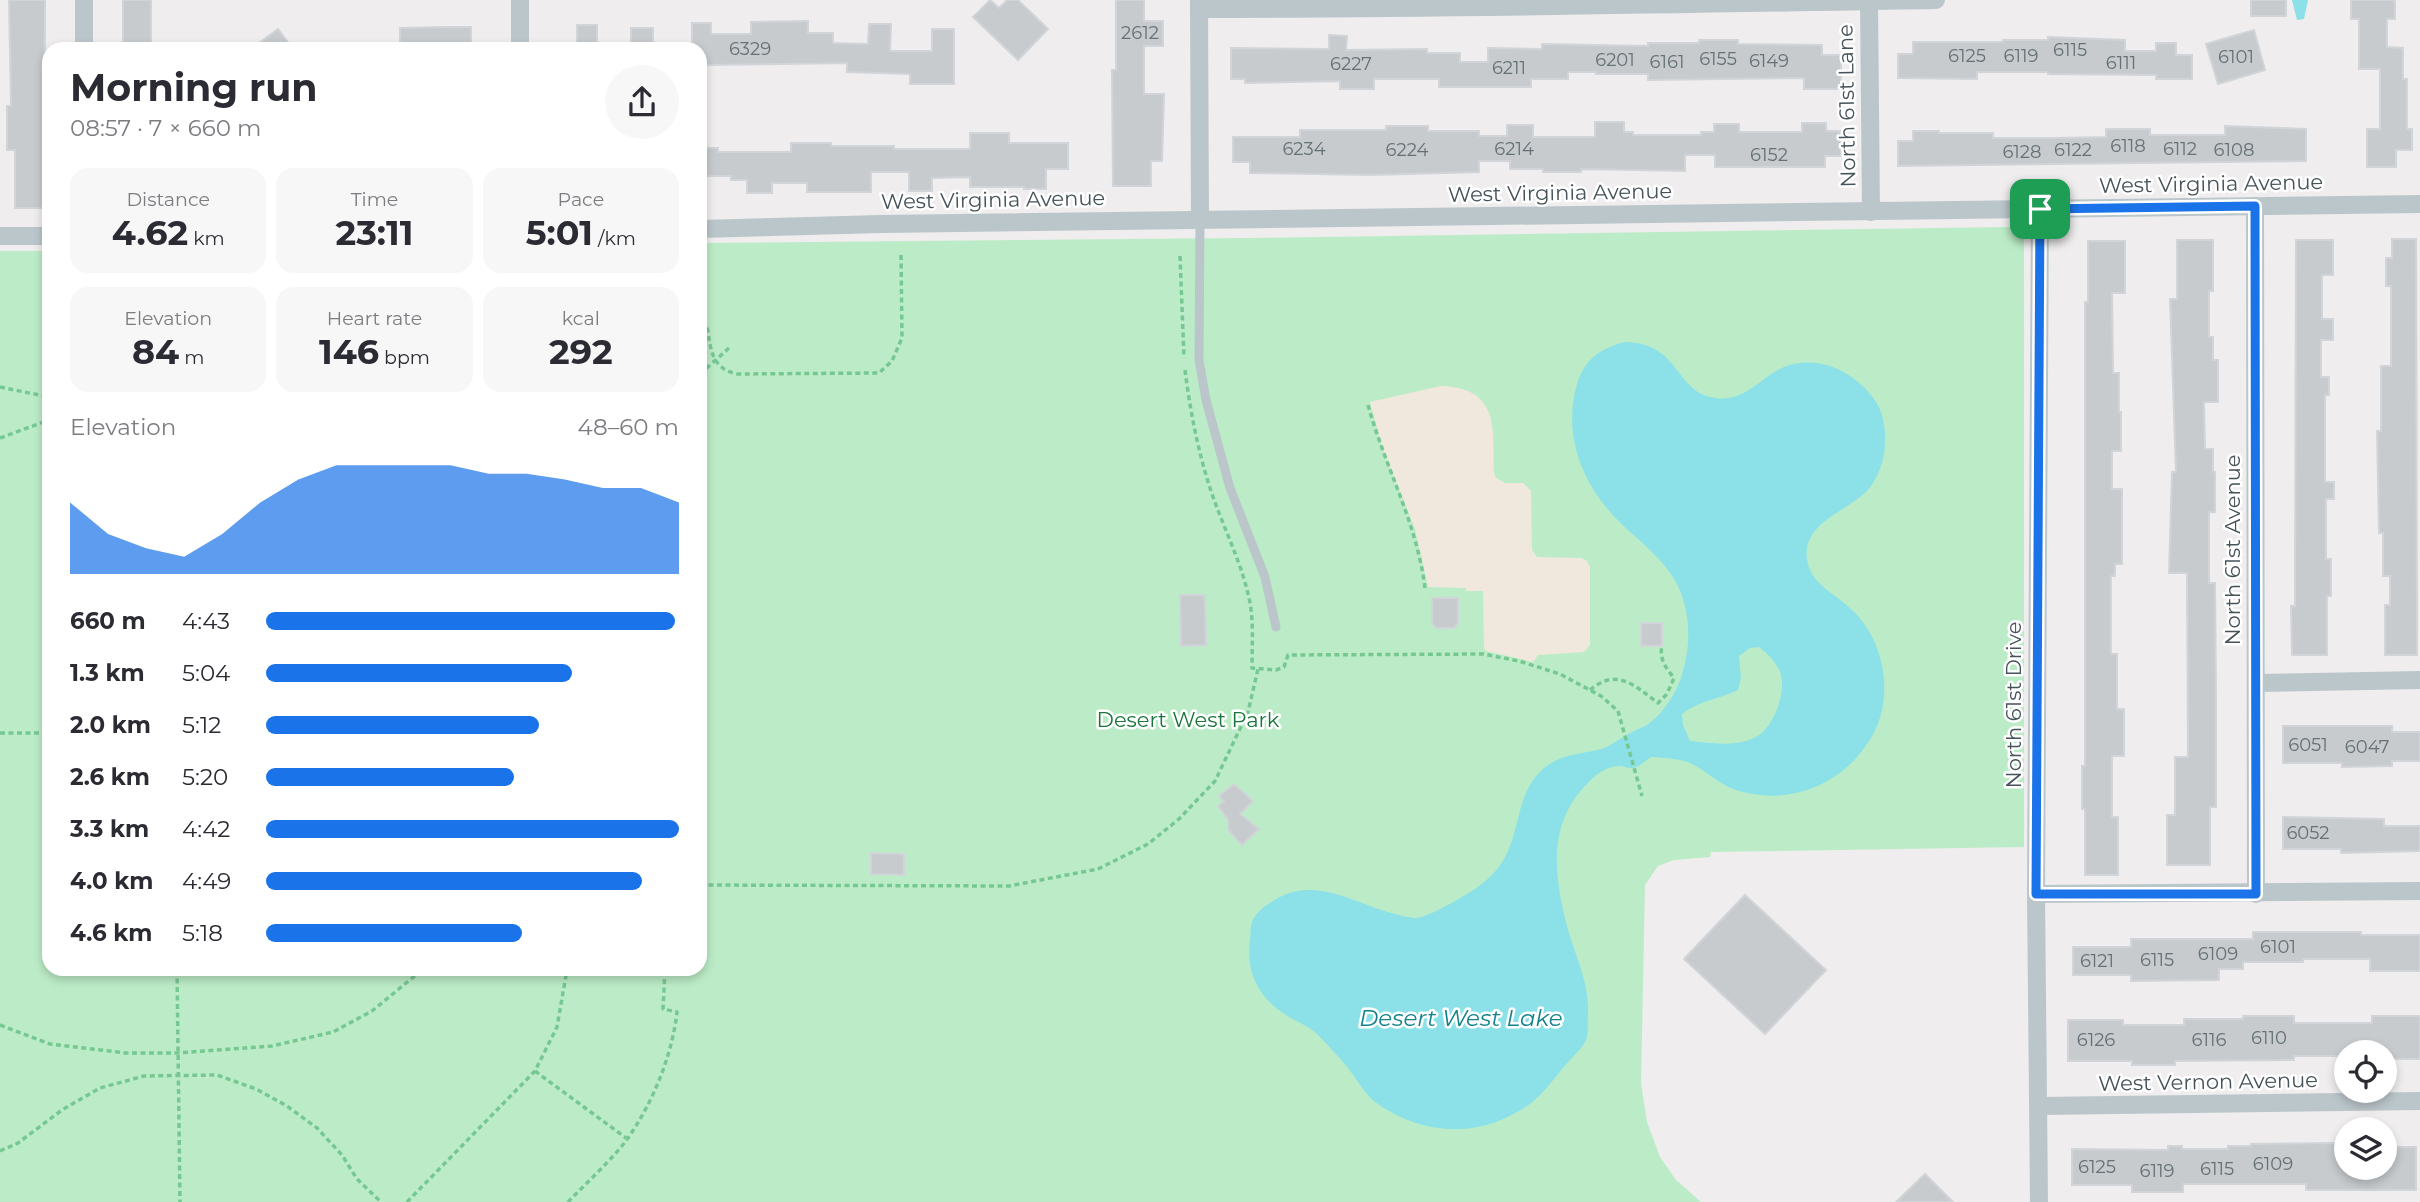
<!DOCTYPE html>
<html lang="en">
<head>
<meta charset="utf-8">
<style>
  body { margin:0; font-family:Montserrat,sans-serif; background:#f7f7f7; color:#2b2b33; height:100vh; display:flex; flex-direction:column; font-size:26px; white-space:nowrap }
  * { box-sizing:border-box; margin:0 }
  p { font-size:23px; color:#7c7c81 }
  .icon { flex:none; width:38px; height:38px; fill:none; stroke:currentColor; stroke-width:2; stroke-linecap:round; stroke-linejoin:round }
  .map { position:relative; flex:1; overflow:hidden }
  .details { position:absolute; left:42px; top:42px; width:665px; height:934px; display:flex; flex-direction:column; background:#fff; border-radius:21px; box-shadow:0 4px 10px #0003 }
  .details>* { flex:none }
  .buttons { position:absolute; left:2334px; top:1040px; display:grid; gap:14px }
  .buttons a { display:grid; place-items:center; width:63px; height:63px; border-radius:50%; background:#fff; box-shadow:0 4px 10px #0003; font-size:35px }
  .pin { position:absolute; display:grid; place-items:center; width:60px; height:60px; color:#fff; margin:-30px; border-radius:14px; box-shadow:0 4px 10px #0006 }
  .round { display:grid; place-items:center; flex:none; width:74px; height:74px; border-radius:37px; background:#f7f7f7 }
  .summary { display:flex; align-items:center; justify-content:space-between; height:119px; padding:0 28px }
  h1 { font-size:38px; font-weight:700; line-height:52px }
  .figures { display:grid; grid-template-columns:repeat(3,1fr); gap:10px; height:119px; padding:7px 28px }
  .figures div { display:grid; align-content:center; border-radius:18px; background:#f7f7f7; text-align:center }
  .figures b { font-size:35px; font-weight:700 }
  .figures small { font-size:19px; font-weight:400 }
  .figures p { font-size:19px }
  .chart { height:196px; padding:14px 28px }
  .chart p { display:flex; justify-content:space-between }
  .chart svg { width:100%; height:126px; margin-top:7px; fill:#1a73e8; opacity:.7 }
  ul { padding:0 28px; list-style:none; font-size:23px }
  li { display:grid; grid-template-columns:112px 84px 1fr; align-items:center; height:52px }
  li i { height:18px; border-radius:9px; background:#1a73e8 }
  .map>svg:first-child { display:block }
  .green { fill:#bcecc7 }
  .sand { fill:#f1e8dd }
  .water { fill:#8be1e7; fill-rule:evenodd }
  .building { fill:#c7cbce; stroke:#d1d4d8; stroke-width:2 }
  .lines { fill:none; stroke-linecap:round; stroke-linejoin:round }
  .path { stroke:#76c893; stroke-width:3.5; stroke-dasharray:5 3.5; stroke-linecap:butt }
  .service { stroke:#bbc6cb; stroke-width:9 }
  .minor { stroke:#bbc6cb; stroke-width:18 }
  .route-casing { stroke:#fff; stroke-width:14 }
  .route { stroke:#1a73e8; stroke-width:9 }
  .labels { text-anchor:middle; stroke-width:5; stroke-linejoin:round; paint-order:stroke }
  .number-label { font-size:18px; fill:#667176 }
  .street-label { font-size:21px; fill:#465359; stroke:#fff }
  .park-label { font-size:21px; fill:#1a763b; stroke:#fff }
  .water-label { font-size:23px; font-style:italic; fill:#12838b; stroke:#fff }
</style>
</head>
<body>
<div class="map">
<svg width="2420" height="1202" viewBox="0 0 2420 1202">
  <rect width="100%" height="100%" fill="#efeded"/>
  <path class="green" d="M2009,227L2016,228L2024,238V847L1711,852L1710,857L1674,860L1658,866L1645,885L1641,1083L1647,1122L1660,1157L1676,1180L1701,1202H0V251H49V970H700V243L1246,238Z"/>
  <path class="sand" d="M1441,386C1500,388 1493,429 1494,472L1496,478L1505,483H1523L1531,491L1532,550L1537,557L1581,558L1587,561L1590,567V645L1584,652L1538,655L1533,662L1486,651L1484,648L1483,591H1466V588L1428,587L1415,529L1382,446L1370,402Z"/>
  <g class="water">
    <path d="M2292,0H2308L2304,19L2297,20Z"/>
    <path d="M1625,342C1681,343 1674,392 1715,398C1742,402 1756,383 1776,371C1809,352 1848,367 1870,394C1882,407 1886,425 1885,443C1885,459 1878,479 1867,491C1845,513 1798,524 1808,564C1813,585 1837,595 1851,609C1861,618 1870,631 1875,643C1889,676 1888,715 1867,744C1838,788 1783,807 1733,789C1718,783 1706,771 1692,764C1680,758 1664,758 1651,757C1646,760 1642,765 1636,767C1628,770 1626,766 1619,766C1607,766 1595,775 1588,783C1547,823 1554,875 1567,926C1575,956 1589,981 1588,1013C1587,1021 1589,1033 1586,1040C1582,1049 1570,1059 1563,1068C1549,1085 1539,1100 1519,1111C1472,1139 1419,1134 1375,1102C1364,1093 1356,1078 1347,1067C1338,1056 1327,1044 1317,1034C1308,1025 1296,1022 1286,1015C1258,997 1246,974 1250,939C1251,933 1250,927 1252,922C1256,911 1269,903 1278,898C1319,876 1358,906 1399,915C1402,916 1413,918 1416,918C1429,916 1446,906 1457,900C1476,889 1493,878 1504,859C1521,829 1516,793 1543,769C1561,753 1580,755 1601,749C1612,746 1627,733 1641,728C1658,721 1673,698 1680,681C1691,649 1692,615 1677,584C1665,562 1648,548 1629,531C1590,496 1565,450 1574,397C1580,364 1594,350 1625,342ZM1750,648L1759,647C1767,653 1776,662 1780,672C1787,691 1775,723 1759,735C1740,748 1711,743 1690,741L1683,725L1682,714C1698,701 1720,699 1738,690L1741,678L1739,656Z"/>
  </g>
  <g class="building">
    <path d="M9,0H45L44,208H15V150H7V106H11Z"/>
    <rect x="123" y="0" width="28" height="49"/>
    <path d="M990,0L999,8L1007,0H1018L1048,29L1018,60L973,17Z"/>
    <path d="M1116,0H1144V21H1163V46H1144V94H1164L1162,161H1151V186H1113L1112,70H1116Z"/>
    <rect x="2251" y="0" width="35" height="16"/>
    <path d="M2351,0H2395V19H2387V47L2403,48V79H2407V129H2412V150H2396V167H2367V129H2380V69H2359V19H2351Z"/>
    <path d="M808,21V33H833V43L868,44L869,24H891L890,51H932V29H954V84H910V74L847,72V63L700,65V49H692V23H711V34H751V22Z"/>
    <rect x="577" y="25" width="20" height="24"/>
    <path d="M445,27H471V49H400V28Z"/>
    <rect x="631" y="28" width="22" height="21"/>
    <path d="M278,29L293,49H251Z"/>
    <path d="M2254,30L2265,70L2218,84L2206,44Z"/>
    <path d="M1329,35L1347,36L1346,50L1427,49V53H1460V62H1488V48L1542,49V44L1648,46V43H1699V40H1738V44L1822,45V55H1841V89H1804V78L1648,80V74H1596V72H1568V79H1531V87H1439V79H1374V89H1340V81L1245,83V79H1231V48L1329,49Z"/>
    <path d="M2048,37L2125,40V51H2156V43H2176V55H2192V79H2156V75L2048,74V72H1977V79L1898,78V54H1913V42H2003V40H2048Z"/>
    <path d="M1595,122H1624V132H1633V135H1701V132H1714V124H1739V132H1802V123H1826V131H1841V156H1825V167H1715V155H1685V171L1581,169V172H1543V169H1510V161H1479V172L1371,175L1250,173V162H1233V137H1300V130H1386V126H1428V131H1479V136H1507V125H1533V137H1595Z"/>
    <path d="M2225,126L2306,129V161L1898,166V141H1913V131H1939V133H1993V138H2054L2106,137V129H2150V135H2225Z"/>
    <path d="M970,133H1009V143H1068V169H1046V189H1024V187H970V177L932,178V191H909V172H871V192H807V183H772V193H747V180H731V176H700V148H718V152H791V143H831V146H894V149H970Z"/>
    <path d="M2392,239H2416L2417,655H2385V605H2390V576H2383V533H2379L2377,431H2381V366H2391V286H2386V258H2392Z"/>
    <path d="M2177,240H2213V291H2209V337H2213V360H2218V402H2204L2205,449H2213V472H2215V512H2209V583H2215L2216,701V807H2210V865H2167V815H2175V757H2188L2187,573H2169L2172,472H2176L2170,299H2177Z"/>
    <path d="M2296,240H2333V275H2322V319H2333V340H2321V377H2329V395H2325V482H2334V499H2326V559H2331V596H2327V655H2292L2291,606H2295Z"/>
    <path d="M2088,241H2125V293H2112L2113,373H2119V412H2121V451H2112V489H2122V564H2115V576H2111V654H2117V709H2124V756H2112V817H2118V875H2085V809H2082V766H2085V302H2088Z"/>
    <path d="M1180,595H1205L1206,645L1181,646Z"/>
    <path d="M1432,598H1458V623L1454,628H1436L1432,623Z"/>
    <rect x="1641" y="623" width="21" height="23"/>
    <path d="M2283,726H2392V732H2420V761H2392V766L2342,767V763H2283Z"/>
    <path d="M1234,784L1253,801L1240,814L1259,829L1242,845L1228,830V820L1218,806L1224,801L1219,796Z"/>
    <path d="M2283,817L2384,819V826H2420V851L2341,853V849H2283Z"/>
    <path d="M871,853L904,854V875L871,874Z"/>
    <path d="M1745,895L1826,970L1765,1034L1684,959Z"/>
    <path d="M2253,932H2361V935H2420V971H2370V959H2303V962H2243V969H2219V980L2131,981V975H2073V947H2131V939H2253Z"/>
    <path d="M2243,1016H2294V1023H2372V1016H2420V1059H2385V1052H2347V1056H2294V1060L2175,1061V1065H2132V1061H2068V1020H2123V1025H2184V1019H2243Z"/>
    <path d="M2339,1143V1151H2347V1167H2385V1147H2416V1190H2306V1184H2183V1192H2132V1185H2072V1149L2168,1150V1146H2182V1149H2228V1146H2251V1144Z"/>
    <path d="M1925,1174L1953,1202H1896Z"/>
  </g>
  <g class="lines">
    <g class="path">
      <path d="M1180,256L1184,358"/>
      <path d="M700,325L707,326C711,350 711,368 737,374L879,373L892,361L902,338L901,254"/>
      <path d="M1185,370C1190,410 1198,452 1211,491C1223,527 1241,561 1249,598C1254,620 1252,644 1252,668L1276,670L1284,667L1288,655L1483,654L1519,661L1560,674L1601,696L1618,711L1642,796"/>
      <path d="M700,374L729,348"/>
      <path d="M0,387L49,397"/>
      <path d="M1368,405C1385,467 1417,523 1425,588"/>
      <path d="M0,438L49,420"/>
      <path d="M1590,690C1617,667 1635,686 1658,703L1667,694L1674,678C1666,668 1659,659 1662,646"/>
      <path d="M0,733H49"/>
      <path d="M700,885L1009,886L1098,869L1148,844L1179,819L1215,781L1248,712L1258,669"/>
      <path d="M177,970L180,1202"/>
      <path d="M0,1025L50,1044L126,1053H177L272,1046L333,1032L372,1011L422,970"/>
      <path d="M535,1071L626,1138"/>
      <path d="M0,1151L18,1143L62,1110L100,1088L144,1076L217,1075L256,1089L287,1106L317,1128L342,1155L357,1179L381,1202"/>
      <path d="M407,1202L535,1071L557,1027L567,970"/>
      <path d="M568,1202C588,1181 611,1161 628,1138C653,1102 672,1056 677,1012L663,1009L665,970"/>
    </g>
    <path class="service" d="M1200,220L1199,360L1206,400L1230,488L1265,577L1276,627"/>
    <g class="minor">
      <path d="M84,0V49"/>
      <path d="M520,0V49"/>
      <path d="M1199,0L1200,220"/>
      <path d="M1869,0L1871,212"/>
      <path d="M1199,9C1445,9 1691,4 1936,0"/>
      <path d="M2255,206L2256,894"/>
      <path d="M700,229L881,224L2420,204"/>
      <path d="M0,236H49"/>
      <path d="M2256,683L2420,680"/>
      <path d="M2036,894L2420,891"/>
      <path d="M2039,1106L2420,1101"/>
      <path d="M2039,1202L2036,894L2040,209"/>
    </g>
  </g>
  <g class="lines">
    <g class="route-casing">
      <path id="route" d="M2255,206L2256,894H2036L2040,209Z"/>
    </g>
    <use href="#route" class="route"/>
  </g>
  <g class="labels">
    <g class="number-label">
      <text x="1140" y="39">2612</text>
      <text x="750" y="55">6329</text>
      <text x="2070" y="56">6115</text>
      <text x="1967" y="62">6125</text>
      <text x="2021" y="62">6119</text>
      <text x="2236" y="63">6101</text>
      <text x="1718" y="65">6155</text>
      <text x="1615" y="66">6201</text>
      <text x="1769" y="67">6149</text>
      <text x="1667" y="68">6161</text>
      <text x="2121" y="69">6111</text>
      <text x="1351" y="70">6227</text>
      <text x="1509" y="74">6211</text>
      <text x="2128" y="152">6118</text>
      <text x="1304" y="155">6234</text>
      <text x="1514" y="155">6214</text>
      <text x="2180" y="155">6112</text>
      <text x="1407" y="156">6224</text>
      <text x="2073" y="156">6122</text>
      <text x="2234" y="156">6108</text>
      <text x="2022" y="158">6128</text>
      <text x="1769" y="161">6152</text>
      <text x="2308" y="751">6051</text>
      <text x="2367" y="753">6047</text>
      <text x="2308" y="839">6052</text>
      <text x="2278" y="953">6101</text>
      <text x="2218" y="960">6109</text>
      <text x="2157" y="966">6115</text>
      <text x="2097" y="967">6121</text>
      <text x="2269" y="1044">6110</text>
      <text x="2096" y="1046">6126</text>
      <text x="2209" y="1046">6116</text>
      <text x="2273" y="1170">6109</text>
      <text x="2097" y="1173">6125</text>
      <text x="2217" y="1175">6115</text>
      <text x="2157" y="1177">6119</text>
    </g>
    <g class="street-label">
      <text transform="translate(1847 106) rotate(-91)" y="7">North 61st Lane</text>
      <text transform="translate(2211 184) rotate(-1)" y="7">West Virginia Avenue</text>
      <text transform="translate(1560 193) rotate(-1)" y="7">West Virginia Avenue</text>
      <text transform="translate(993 200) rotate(-1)" y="7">West Virginia Avenue</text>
      <text transform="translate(2233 550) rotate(-90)" y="7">North 61st Avenue</text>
      <text transform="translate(2014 705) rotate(-90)" y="7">North 61st Drive</text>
      <text transform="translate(2208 1082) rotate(-1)" y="7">West Vernon Avenue</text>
    </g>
    <g class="park-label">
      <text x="1188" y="727">Desert West Park</text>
    </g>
    <g class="water-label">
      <text x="1461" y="1026">Desert West Lake</text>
    </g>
  </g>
</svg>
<div class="buttons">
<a><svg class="icon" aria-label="locate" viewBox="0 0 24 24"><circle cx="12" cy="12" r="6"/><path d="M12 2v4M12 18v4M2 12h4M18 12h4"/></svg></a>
<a><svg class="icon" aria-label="layers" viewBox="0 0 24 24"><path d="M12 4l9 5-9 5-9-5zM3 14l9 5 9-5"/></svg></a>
</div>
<div class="pin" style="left:2040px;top:209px;background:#1e9e55"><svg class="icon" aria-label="arrive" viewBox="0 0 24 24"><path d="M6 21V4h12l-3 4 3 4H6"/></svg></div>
<section class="details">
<div class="summary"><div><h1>Morning run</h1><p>08:57 · 7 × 660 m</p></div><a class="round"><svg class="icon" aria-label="share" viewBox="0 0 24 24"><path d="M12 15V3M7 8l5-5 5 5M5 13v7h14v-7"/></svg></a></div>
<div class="figures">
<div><p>Distance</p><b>4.62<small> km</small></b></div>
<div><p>Time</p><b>23:11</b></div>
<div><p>Pace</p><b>5:01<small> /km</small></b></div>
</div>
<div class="figures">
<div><p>Elevation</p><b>84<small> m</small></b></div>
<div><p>Heart rate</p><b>146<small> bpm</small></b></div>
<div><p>kcal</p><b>292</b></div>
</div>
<div class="chart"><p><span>Elevation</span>48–60 m</p>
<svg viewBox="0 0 160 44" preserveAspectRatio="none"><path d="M0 44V19L10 30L20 35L30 38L40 30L50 19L60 11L70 6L80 6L90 6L100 6L110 9L120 9L130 11L140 14L150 14L160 19V44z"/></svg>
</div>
<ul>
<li><b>660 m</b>4:43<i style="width:99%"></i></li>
<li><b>1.3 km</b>5:04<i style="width:74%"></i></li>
<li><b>2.0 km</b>5:12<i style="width:66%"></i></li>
<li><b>2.6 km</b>5:20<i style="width:60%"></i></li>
<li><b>3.3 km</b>4:42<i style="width:100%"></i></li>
<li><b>4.0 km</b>4:49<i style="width:91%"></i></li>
<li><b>4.6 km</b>5:18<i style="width:62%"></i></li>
</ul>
</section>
</div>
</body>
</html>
